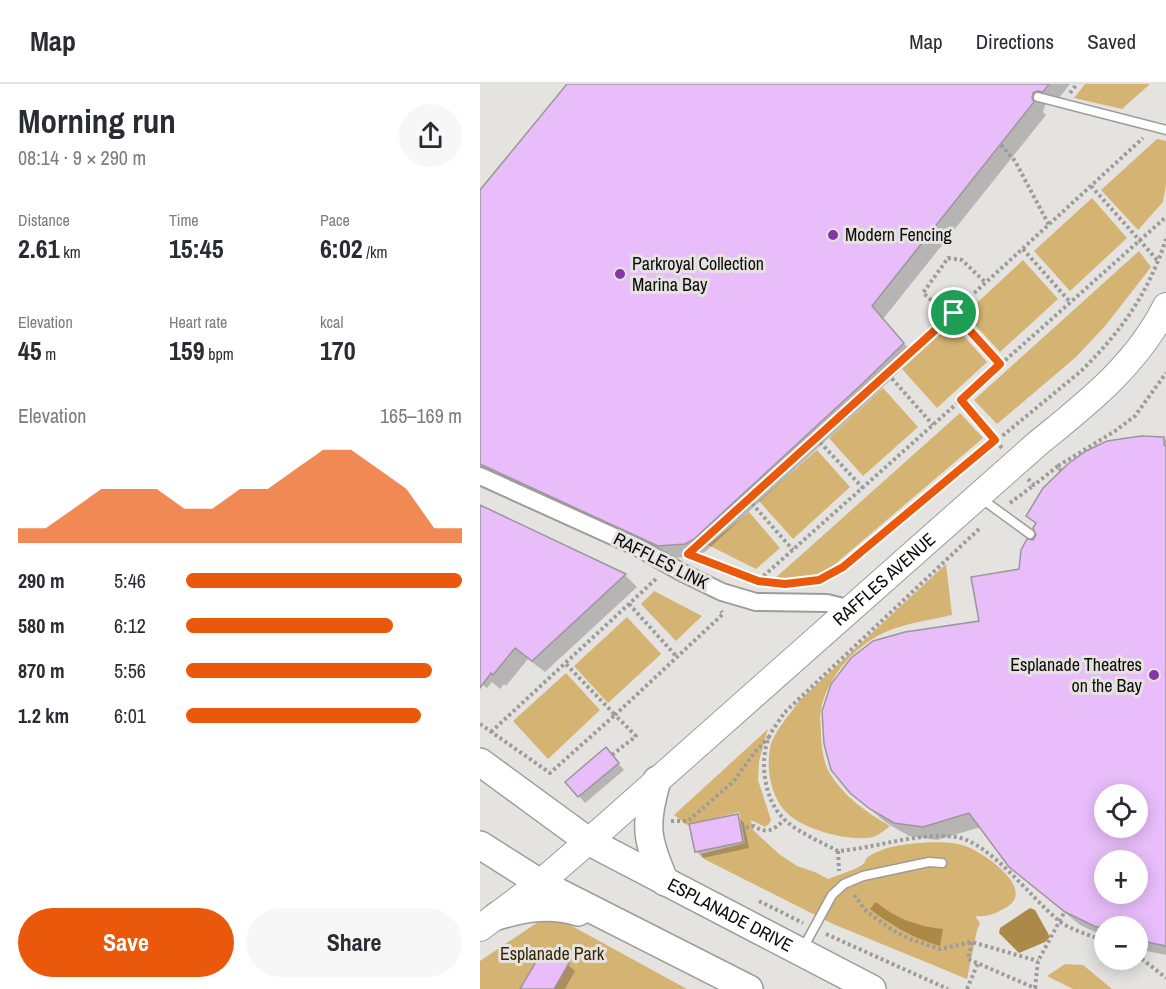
<!DOCTYPE html>
<html lang="en">
<head>
<meta charset="utf-8">
<style>
  body { margin:0; font-family:"Archivo Narrow",sans-serif; background:#f7f7f7; color:#2b2b33; height:100vh; display:flex; flex-direction:column; font-size:22px; white-space:nowrap }
  * { box-sizing:border-box; margin:0 }
  p { font-size:20px; color:#7c7c81 }
  .icon { flex:none; width:33px; height:33px; fill:none; stroke:currentColor; stroke-width:2; stroke-linecap:round; stroke-linejoin:round }
  .map { position:relative; flex:1; overflow:hidden }
  .sheet { display:flex; flex-direction:column; background:#fff; width:480px }
  .sheet>* { flex:none }
  .tools { position:absolute; left:614px; top:700px; display:grid; gap:12px }
  .tools a { display:grid; place-items:center; width:54px; height:54px; border-radius:50%; background:#fff; box-shadow:0 3px 15px #0003; font-size:30px }
  .pin { position:absolute; display:grid; place-items:center; width:51px; height:51px; color:#fff; margin:-26px; border:3px solid #fff; border-radius:50%; box-shadow:0 2px 6px #0007 }
  .round { display:grid; place-items:center; flex:none; width:63px; height:63px; border-radius:32px; background:#f7f7f7 }
  .summary { display:flex; align-items:center; justify-content:space-between; height:102px; padding:0 18px }
  h1 { font-size:33px; font-weight:700; line-height:45px }
  .figures { display:grid; grid-template-columns:repeat(3,1fr); gap:9px; height:102px; padding:6px 18px }
  .figures div { display:grid; align-content:center }
  .figures b { font-size:26px; font-weight:700 }
  .figures small { font-size:16px; font-weight:400 }
  .figures p { font-size:16px }
  .chart { height:168px; padding:12px 18px }
  .chart p { display:flex; justify-content:space-between }
  .chart svg { width:100%; height:108px; margin-top:6px; fill:#ea580c; opacity:.7 }
  .button { display:flex; gap:12px; margin-top:auto; padding:12px 18px }
  .button a { flex:1; height:69px; border-radius:36px; background:#ea580c; color:#fff; font-size:24px; font-weight:700; line-height:69px; text-align:center }
  .button a+a { background:#f7f7f7; color:#2b2b33 }
  ul { padding:0 18px; list-style:none; font-size:20px }
  li { display:grid; grid-template-columns:96px 72px 1fr; align-items:center; height:45px }
  li i { height:15px; border-radius:8px; background:#ea580c }
  header { display:flex; align-items:center; gap:36px; box-sizing:border-box; height:84px; padding:0 30px; background:#fff; border-bottom:2px solid #e1e1e2 }
  header strong { font-size:28px }
  nav { display:flex; gap:33px; margin-inline-start:auto; font-size:21px }
  main { display:flex; flex:1; min-height:0 }
  .map>svg:first-child { display:block }
  .green { fill:#d5b373 }
  .water { fill:#ac8946 }
  .shadow { fill:#0003; fill-rule:evenodd }
  .building { fill:#e8bdfa; stroke:#99979a; stroke-width:1.5; fill-rule:evenodd }
  .lines { fill:none; stroke-linecap:round; stroke-linejoin:round }
  .service-casing { stroke:#9e9c99; stroke-width:11 }
  .minor-casing { stroke:#9e9c99; stroke-width:20 }
  .primary-casing { stroke:#9e9c99; stroke-width:28 }
  .trunk-casing { stroke:#9e9c99; stroke-width:30 }
  .path { stroke:#9e9c9a; stroke-width:4; stroke-dasharray:3 3; stroke-linecap:butt }
  .service { stroke:#fff; stroke-width:8 }
  .minor { stroke:#fff; stroke-width:16 }
  .primary { stroke:#fff; stroke-width:26 }
  .trunk { stroke:#fff; stroke-width:27 }
  .route-casing { stroke:#fff; stroke-width:12 }
  .route { stroke:#ea580c; stroke-width:8 }
  .poi-dot { fill:#8635a4; stroke:#e5e3e0; stroke-width:2 }
  .labels { text-anchor:middle; stroke-width:6; stroke-linejoin:round; paint-order:stroke }
  .poi-label { font-size:18px; fill:#0d0c0b; stroke:#e5e3e0; text-anchor:start }
  .street-label { font-size:18px; fill:#0d0c0b; stroke:#e5e3e0 }
  .park-label { font-size:18px; fill:#362608; stroke:#e5e3e0 }
</style>
</head>
<body>
<header>
<strong>Map</strong>
<nav><a>Map</a><a>Directions</a><a>Saved</a></nav>
</header>
<main>
<section class="sheet">
<div class="summary"><div><h1>Morning run</h1><p>08:14 · 9 × 290 m</p></div><a class="round"><svg class="icon" aria-label="share" viewBox="0 0 24 24"><path d="M12 15V3M7 8l5-5 5 5M5 13v7h14v-7"/></svg></a></div>
<div class="figures">
<div><p>Distance</p><b>2.61<small> km</small></b></div>
<div><p>Time</p><b>15:45</b></div>
<div><p>Pace</p><b>6:02<small> /km</small></b></div>
</div>
<div class="figures">
<div><p>Elevation</p><b>45<small> m</small></b></div>
<div><p>Heart rate</p><b>159<small> bpm</small></b></div>
<div><p>kcal</p><b>170</b></div>
</div>
<div class="chart"><p><span>Elevation</span>165–169 m</p>
<svg viewBox="0 0 160 44" preserveAspectRatio="none"><path d="M0 44V38L10 38L20 30L30 22L40 22L50 22L60 30L70 30L80 22L90 22L100 14L110 6L120 6L130 14L140 22L150 38L160 38V44z"/></svg>
</div>
<ul>
<li><b>290 m</b>5:46<i style="width:100%"></i></li>
<li><b>580 m</b>6:12<i style="width:75%"></i></li>
<li><b>870 m</b>5:56<i style="width:89%"></i></li>
<li><b>1.2 km</b>6:01<i style="width:85%"></i></li>
</ul>
<div class="button"><a>Save</a><a>Share</a></div>
</section>
<div class="map">
<svg width="686" height="905" viewBox="0 0 686 905">
  <rect width="100%" height="100%" fill="#e5e3e0"/>
  <g class="green">
    <path d="M605,0H670L642,25L594,14Z"/>
    <path d="M677,55L686,57V101L683,118L658,146L621,106Z"/>
    <path d="M612,114L647,154L590,207L554,167Z"/>
    <path d="M659,167L671,183L626,241L596,273L517,340L494,316Z"/>
    <path d="M543,176L578,215L520,268L485,230Z"/>
    <path d="M472,239L507,278L457,324L422,285Z"/>
    <path d="M403,304L438,343L383,392L349,354Z"/>
    <path d="M480,329L503,354L340,493L292,497Z"/>
    <path d="M337,366L370,403L313,455L279,417Z"/>
    <path d="M269,428L300,464L276,485L228,461Z"/>
    <path d="M466,480L472,531C446,537 417,540 394,554C369,569 346,597 341,626C339,633 341,641 341,648C341,661 343,677 349,688C364,713 386,728 410,742C402,748 396,754 386,754C363,756 319,744 304,726C291,710 286,685 290,664C293,648 310,631 319,617Z"/>
    <path d="M174,507L222,532L196,557L161,520Z"/>
    <path d="M147,533L181,570L128,619L94,582Z"/>
    <path d="M86,589L120,626L68,675L33,637Z"/>
    <path d="M288,645L279,677L278,696L291,736L289,740L285,743L271,736L273,746L299,770L317,782L335,788L348,795C358,791 372,787 382,781C387,777 383,779 387,774C391,770 402,766 407,764C426,759 467,755 485,762C503,768 559,806 525,824C515,830 507,833 495,832L500,839L497,846L487,895L353,840L224,775L221,770L265,759L259,728L207,741L194,731Z"/>
    <path d="M70,830L207,905H0V877Z"/>
    <path d="M585,880L603,881L632,905H593L567,892Z"/>
  </g>
  <g class="water">
    <path d="M396,818C416,835 437,842 463,845L460,862C433,854 412,842 390,825Z"/>
    <path d="M550,824L555,826L570,853L565,858L539,869L519,849L520,844Z"/>
  </g>
  <g class="shadow">
    <path d="M88,0H590L575,19L570,18L565,21L563,28L566,31L403,235L435,272L394,312L226,467L218,472L192,474L0,386V109Z"/>
    <path d="M684,354L686,356V871L657,865V843H624V852L600,841L545,796L531,782L501,743L457,756L429,752L405,738L371,708L540,486L558,451L557,440L548,431ZM624,711H657V744H624ZM624,777H657V810H624Z"/>
    <path d="M0,422L145,491L157,503L65,588L48,575L26,602L24,600L20,605L12,598L7,604L0,599Z"/>
    <path d="M132,672L144,686L105,719L99,712Z"/>
    <path d="M257,732L264,739L269,764L223,774L216,767Z"/>
    <path d="M64,866L88,881L95,887L85,905H41Z"/>
  </g>
  <g class="building">
    <path d="M87,0H569L563,8L557,7L553,9L552,14L554,18L392,222L424,259L382,300L214,455L205,460L178,462L0,380V106Z"/>
    <path d="M661,352L684,353V361L686,362V862L657,856V843H616L585,828L529,783L489,729L443,743L414,739L390,725L370,709L351,686L344,660L342,627L351,600L371,574L393,557L425,548L499,537L491,493L539,485L541,466L547,455L553,456L556,451L553,444L556,439L546,432L563,404L589,379L606,367L627,357ZM624,711H657V744H624ZM624,777H657V810H624Z"/>
    <path d="M0,421L146,490L52,577L35,564L13,591L11,589L0,604Z"/>
    <path d="M126,663L139,679L98,713L85,698Z"/>
    <path d="M258,730L263,758L215,768L209,740Z"/>
    <path d="M64,864L89,879L74,905H40Z"/>
  </g>
  <g class="lines">
    <g class="service-casing">
      <g id="service">
        <path d="M558,13L686,46"/>
        <path d="M499,413L550,450"/>
        <path d="M322,866L352,811L364,800L383,792L449,778L462,779"/>
      </g>
    </g>
    <g class="minor-casing">
      <path id="minor" d="M0,392L159,464L201,488L242,508L276,518L347,519L371,525"/>
    </g>
    <g class="primary-casing">
      <g id="primary">
        <path id="s1" d="M0,844L60,799L126,742L557,360C606,320 657,281 686,222"/>
      </g>
    </g>
    <g class="trunk-casing">
      <g id="trunk">
        <path id="s2" d="M0,678L108,757L392,905"/>
        <path d="M177,696C164,741 166,755 185,798"/>
        <path d="M0,761L60,799L269,905"/>
        <path d="M17,832C44,824 70,819 98,828"/>
      </g>
    </g>
    <g class="path">
      <path d="M590,9L597,0"/>
      <path d="M521,61L535,77L569,141"/>
      <path d="M611,102L678,177"/>
      <path d="M543,165L590,218"/>
      <path d="M456,220L443,209L468,174L482,176L506,199"/>
      <path d="M474,229L520,280"/>
      <path d="M408,290L453,341"/>
      <path d="M481,316L522,364"/>
      <path d="M336,354L383,404"/>
      <path d="M578,382L635,347L655,332L686,289"/>
      <path d="M548,395L554,401L578,382L581,387"/>
      <path d="M268,415L313,466"/>
      <path d="M530,419L554,401"/>
      <path d="M499,445L304,629C300,636 293,644 289,653C279,677 284,717 305,736C319,749 341,758 358,767C397,764 436,748 476,753C510,758 551,814 578,836C590,846 610,851 624,857"/>
      <path d="M207,473L663,54"/>
      <path d="M221,475L278,497L293,498"/>
      <path d="M279,496L686,133"/>
      <path d="M315,498L339,496L363,483L600,288C641,248 668,210 686,155"/>
      <path d="M149,520L197,573"/>
      <path d="M0,640L70,689L135,631L85,579"/>
      <path d="M11,648L178,493"/>
      <path d="M132,671L156,652L135,631L243,530L241,527"/>
      <path d="M191,737H208L254,697L274,669L289,653"/>
      <path d="M260,745L274,742C287,751 295,745 304,736"/>
      <path d="M358,767L359,787"/>
      <path d="M374,811L387,828L414,847L430,855L460,865L492,858L558,877"/>
      <path d="M279,817L323,839"/>
      <path d="M346,850L468,905"/>
      <path d="M492,858L488,875L557,905"/>
      <path d="M657,871L686,894"/>
      <path d="M555,904L558,877L585,827"/>
      <path d="M487,905L498,879"/>
    </g>
    <use href="#service" class="service"/>
    <use href="#minor" class="minor"/>
    <use href="#primary" class="primary"/>
    <use href="#trunk" class="trunk"/>
  </g>
  <g class="lines">
    <g class="route-casing">
      <path id="route" d="M474,229L520,280L481,316L515,356L363,483L339,496L305,500L278,497L208,470Z"/>
    </g>
    <use href="#route" class="route"/>
  </g>
  <g class="poi-dot">
    <circle cx="353" cy="151" r="6"/>
    <circle cx="140" cy="190" r="6"/>
    <circle cx="674" cy="591" r="6"/>
  </g>
  <g class="labels">
    <g class="poi-label">
      <text x="365" y="157">Modern Fencing</text>
      <text x="152" y="186">Parkroyal Collection<tspan x="152" dy="21">Marina Bay</tspan></text>
      <text x="662" y="587" text-anchor="end">Esplanade Theatres<tspan x="662" dy="21">on the Bay</tspan></text>
    </g>
    <g class="street-label">
      <text transform="translate(181 477) rotate(27)" y="6">RAFFLES LINK</text>
      <text dy="6" stroke="none"><textPath href="#s1" startOffset="534">RAFFLES AVENUE</textPath></text>
      <text dy="6" stroke="none"><textPath href="#s2" startOffset="294">ESPLANADE DRIVE</textPath></text>
    </g>
    <g class="park-label">
      <text x="72" y="876">Esplanade Park</text>
    </g>
  </g>
</svg>
<div class="tools">
<a><svg class="icon" aria-label="locate" viewBox="0 0 24 24"><circle cx="12" cy="12" r="6"/><path d="M12 2v4M12 18v4M2 12h4M18 12h4"/></svg></a>
<a>+</a>
<a>−</a>
</div>
<div class="pin" style="left:474px;top:229px;background:#1e9e55"><svg class="icon" aria-label="arrive" viewBox="0 0 24 24"><path d="M6 21V4h12l-3 4 3 4H6"/></svg></div>
</div>
</main>
</body>
</html>
